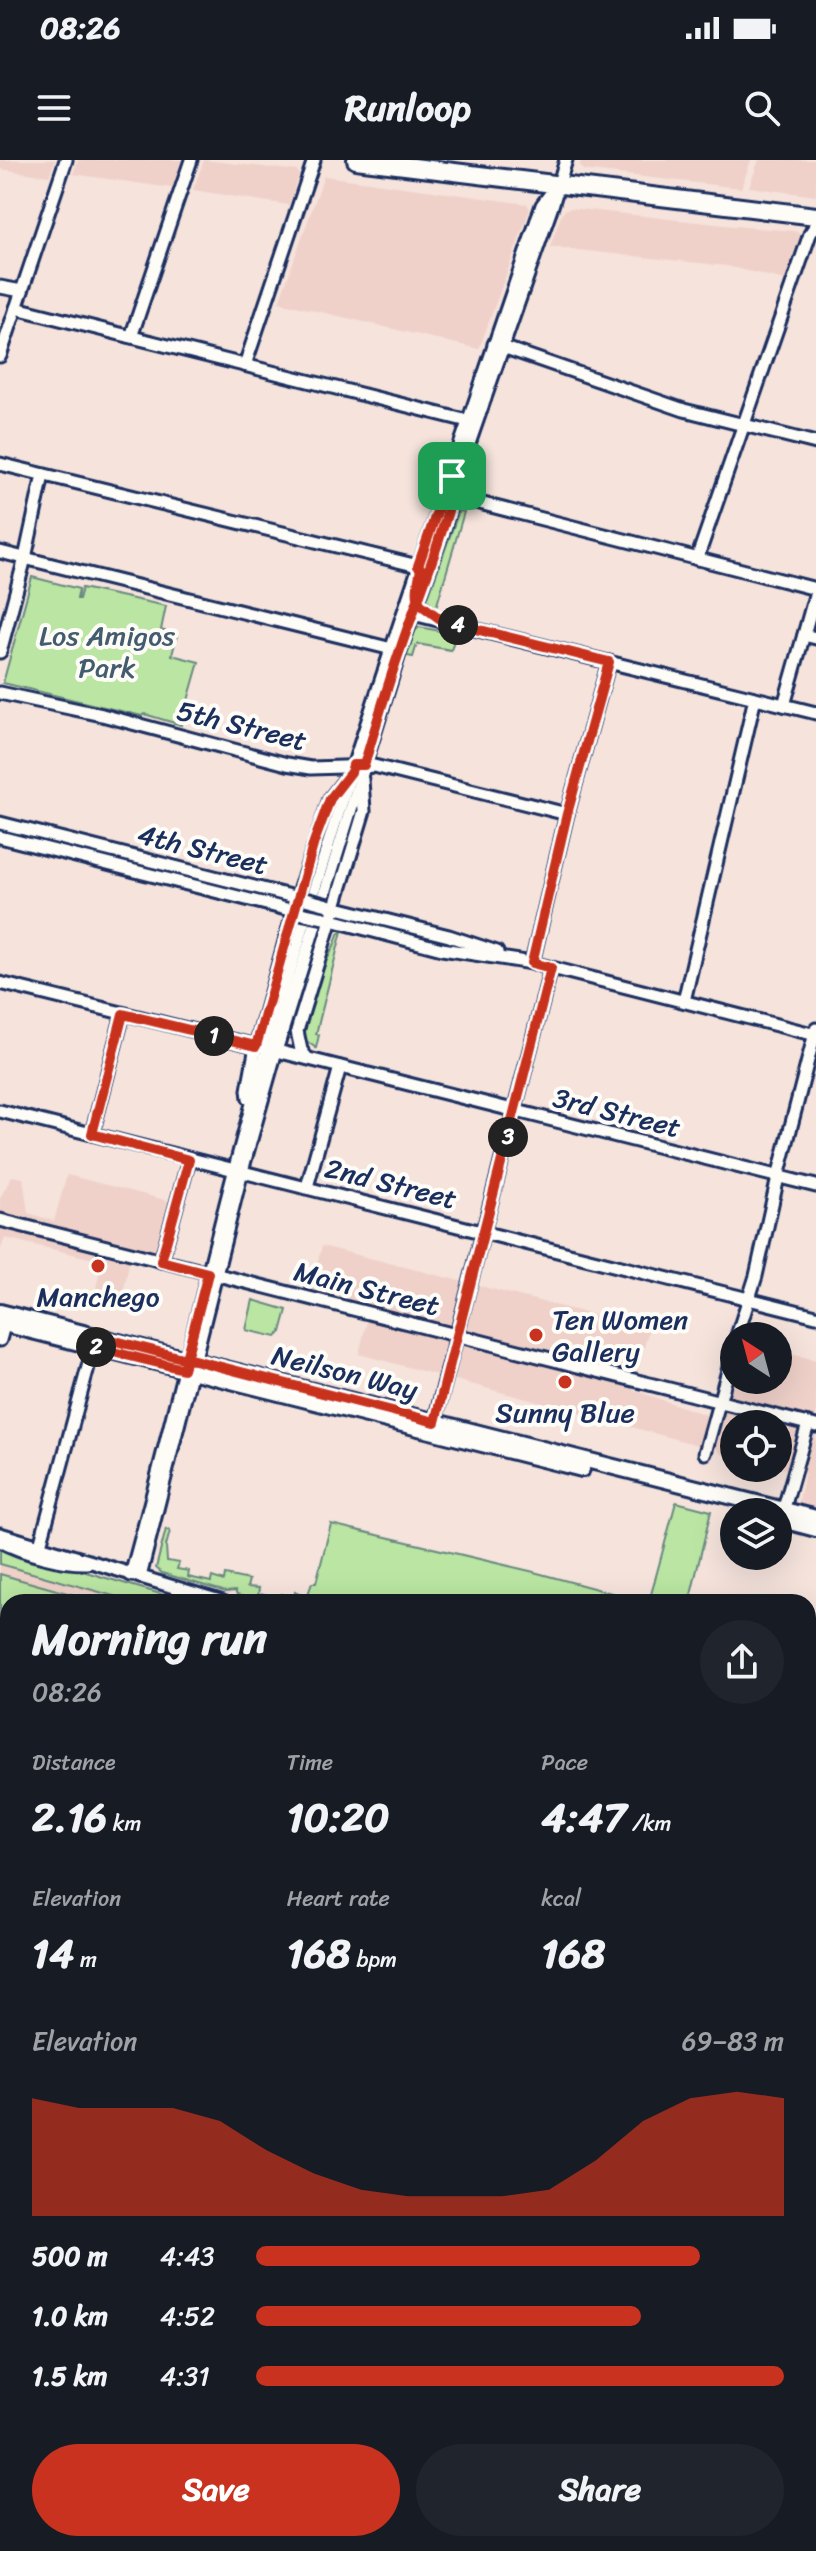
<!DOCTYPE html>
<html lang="en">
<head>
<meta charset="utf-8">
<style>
  body { margin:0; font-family:Sriracha,sans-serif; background:#20242c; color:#f1f3f6; height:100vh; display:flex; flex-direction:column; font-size:30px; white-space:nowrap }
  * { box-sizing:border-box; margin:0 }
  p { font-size:26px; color:#9ea1a6 }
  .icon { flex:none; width:44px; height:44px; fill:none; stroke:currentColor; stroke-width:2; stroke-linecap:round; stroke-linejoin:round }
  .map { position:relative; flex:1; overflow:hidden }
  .side { position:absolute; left:0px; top:1434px; width:816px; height:958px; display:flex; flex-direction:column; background:#171b24; border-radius:24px 24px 0 0; box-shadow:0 8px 32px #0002 }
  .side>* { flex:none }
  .needle { width:52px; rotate:324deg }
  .buttons { position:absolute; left:720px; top:1162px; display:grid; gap:16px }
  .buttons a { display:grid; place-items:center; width:72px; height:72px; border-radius:50%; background:#171b24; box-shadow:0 8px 32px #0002; font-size:40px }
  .pin { position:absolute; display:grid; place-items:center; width:68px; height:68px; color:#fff; margin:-34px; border-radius:16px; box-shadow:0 4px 12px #0006 }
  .km { position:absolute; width:40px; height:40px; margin:-20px; border-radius:50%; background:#222; color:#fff; font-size:22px; line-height:40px; text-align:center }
  .round { display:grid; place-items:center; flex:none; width:84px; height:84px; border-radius:42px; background:#20242c }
  .head { display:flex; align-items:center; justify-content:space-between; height:136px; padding:0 32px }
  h1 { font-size:44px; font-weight:700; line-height:60px }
  .stats { display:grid; grid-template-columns:repeat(3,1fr); gap:12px; height:136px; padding:8px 32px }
  .stats div { display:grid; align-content:center }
  .stats b { font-size:40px; font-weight:700 }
  .stats small { font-size:22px; font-weight:400 }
  .stats p { font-size:22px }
  .chart { height:224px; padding:16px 32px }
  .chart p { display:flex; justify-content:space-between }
  .chart svg { width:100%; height:144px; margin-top:8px; fill:#c8321e; opacity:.7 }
  .button { display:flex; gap:16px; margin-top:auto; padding:16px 32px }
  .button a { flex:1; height:92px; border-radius:48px; background:#c8321e; color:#fff; font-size:32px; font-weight:700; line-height:92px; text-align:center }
  .button a+a { background:#20242c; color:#f1f3f6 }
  ul { padding:0 32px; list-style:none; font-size:26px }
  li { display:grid; grid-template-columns:128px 96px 1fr; align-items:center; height:60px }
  li i { height:20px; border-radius:10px; background:#c8321e }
  .status { display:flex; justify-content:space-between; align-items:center; height:56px; padding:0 40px; background:#171b24; direction:ltr }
  .status svg { height:22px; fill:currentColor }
  header { display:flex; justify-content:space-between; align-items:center; height:104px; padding:0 32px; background:#171b24; font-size:36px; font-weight:700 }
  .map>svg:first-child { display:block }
  .built { fill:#efd1c9 }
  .green { fill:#bae5a2; stroke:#6a8a80; stroke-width:2 }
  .water { fill:#8ec5ec; stroke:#6089b3; stroke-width:2 }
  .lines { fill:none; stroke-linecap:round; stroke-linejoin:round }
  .minor-casing { stroke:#1b2f5e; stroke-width:17 }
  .major-casing { stroke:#1b2f5e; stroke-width:20 }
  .highway-casing { stroke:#1b2f5e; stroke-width:22 }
  .minor { stroke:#fdfcf7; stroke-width:11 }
  .major { stroke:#fdfcf7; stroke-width:14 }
  .highway { stroke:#fdfcf7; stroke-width:16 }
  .minor-bridge-casing { stroke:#1b2f5e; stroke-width:17; stroke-linecap:butt }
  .minor-bridge { stroke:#fdfcf7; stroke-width:11 }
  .route-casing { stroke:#fff; stroke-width:16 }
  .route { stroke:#c8321e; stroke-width:10 }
  .poi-dot { fill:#c8321e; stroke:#fdfcf7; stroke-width:3 }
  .labels { text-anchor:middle; stroke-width:8; stroke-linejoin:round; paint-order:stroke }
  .park-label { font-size:28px; fill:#435c6f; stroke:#fdfcf7 }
  .street-label { font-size:28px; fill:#1b2f5e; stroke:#fdfcf7 }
  .poi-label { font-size:28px; fill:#1b2f5e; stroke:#fdfcf7 }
</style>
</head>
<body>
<div class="status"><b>08:26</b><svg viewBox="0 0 49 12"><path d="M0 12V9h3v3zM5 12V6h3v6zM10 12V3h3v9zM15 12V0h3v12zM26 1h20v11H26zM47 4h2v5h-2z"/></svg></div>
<header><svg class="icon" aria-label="menu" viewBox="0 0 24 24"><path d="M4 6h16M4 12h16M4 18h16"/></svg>Runloop<svg class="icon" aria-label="search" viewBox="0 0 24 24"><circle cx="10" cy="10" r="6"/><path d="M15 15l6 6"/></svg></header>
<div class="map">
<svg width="816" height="2391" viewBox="0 0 816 2391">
  <rect width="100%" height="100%" fill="#f5e3dc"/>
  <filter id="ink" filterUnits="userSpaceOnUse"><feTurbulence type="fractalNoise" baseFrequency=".0125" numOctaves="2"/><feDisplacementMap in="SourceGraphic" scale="16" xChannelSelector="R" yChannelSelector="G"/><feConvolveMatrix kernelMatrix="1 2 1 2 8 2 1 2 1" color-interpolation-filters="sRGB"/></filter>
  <g filter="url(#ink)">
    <g class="built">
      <path d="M0,0H55L49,16L0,9Z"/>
      <path d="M78,0H182L172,28L73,14Z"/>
      <path d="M204,0L297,11L299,14L289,45L193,30Z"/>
      <path d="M581,0H751L741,28L583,10L580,5Z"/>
      <path d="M759,0H816V36L749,27Z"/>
      <path d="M324,16L527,44L530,49L479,189L279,142Z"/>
      <path d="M570,48L733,66L794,71L799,73L800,77L785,120L727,106L550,87L561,56L565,50Z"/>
      <path d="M67,1015L173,1042L158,1093L132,1087L123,1134L96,1128L102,1101L5,1078L0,1091V1038L12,1016L23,1018L28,1053L54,1061Z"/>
      <path d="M322,1086L649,1169L633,1230L706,1255L708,1257L698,1285L359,1194L371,1144L310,1129Z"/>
      <path d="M778,1191L816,1200V1350L798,1346L805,1313L778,1307V1264H734V1297L721,1294L716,1288L734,1216V1220H778Z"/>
      <path d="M0,1404L135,1442H100L0,1414Z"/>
    </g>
    <g class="green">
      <path d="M459,351L464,352L436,448L427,440Z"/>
      <path d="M32,417L79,429L77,439H79L82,428L166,446L161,470L177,475L172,495L199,502L181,565L144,554L142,556L3,523Z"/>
      <path d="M419,467L456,474L451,490L417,484L413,497L407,496L415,471Z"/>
      <path d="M342,771L316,874L319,875L316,888L305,880C304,859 318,817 328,798C332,789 336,784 338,774Z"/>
      <path d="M253,1140L287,1150L281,1172L276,1177L246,1170Z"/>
      <path d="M676,1342L711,1351L690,1439L687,1442H649Z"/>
      <path d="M331,1364L530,1411L645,1442H262L237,1435L235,1431L226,1432L162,1413L156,1408L166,1369L170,1371L166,1386L167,1401L179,1403L177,1409L189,1411L188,1417L211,1422L212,1417L224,1421L225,1415L249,1420L247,1427L259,1428L258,1435L264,1434L281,1440L282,1434L294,1438L295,1432L307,1437L312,1423H316Z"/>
      <path d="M0,1385L11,1390L188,1442H135L0,1404Z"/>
      <path d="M0,1414L99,1442H100H8V1495L0,1493Z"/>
    </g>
    <path class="water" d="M0,1722L8,1724V2384H808V1955L816,1957V2391H0Z"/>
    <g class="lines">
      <g class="minor-casing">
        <g id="minor">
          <path d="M0,127L22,131"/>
          <path d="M16,148L468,261"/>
          <path d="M131,177L191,0"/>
          <path d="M494,184L684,250L816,283"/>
          <path d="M0,196L66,0"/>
          <path d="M245,205L314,0"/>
          <path d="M0,304L418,406"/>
          <path d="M452,336L816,429"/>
          <path d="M0,392L396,490"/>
          <path d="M697,399L810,74L816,65"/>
          <path d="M413,454L816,553"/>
          <path d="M804,475L816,478"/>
          <path d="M0,492L25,398L43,315"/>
          <path d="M0,533L102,555L287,604L311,608L374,606L567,654"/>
          <path d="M784,545L816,432"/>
          <path d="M0,663L302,739"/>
          <path d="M0,677L298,752"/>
          <path d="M329,746L449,776L497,792"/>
          <path d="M324,758L442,789L532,803L816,875"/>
          <path d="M532,803L567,654L609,502"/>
          <path d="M0,823L256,886"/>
          <path d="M684,841L755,538"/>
          <path d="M269,889L816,1026"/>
          <path d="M307,898L301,890L297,871L364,651L362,619"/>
          <path d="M249,938L248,930L256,886L299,731L330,639L347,617"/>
          <path d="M0,951L816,1156"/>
          <path d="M92,974L123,854"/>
          <path d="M307,1027L340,907"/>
          <path d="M0,1060L816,1266"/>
          <path d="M161,1101L189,1000"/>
          <path d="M737,1176L756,1116L778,1017L816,869"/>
          <path d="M0,1180L6,1158"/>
          <path d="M433,1268L551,808"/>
          <path d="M705,1293L734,1189"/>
          <path d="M782,1355L808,1264"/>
          <path d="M0,1374L223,1442"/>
          <path d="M0,1381C22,1393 63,1404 88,1403"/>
          <path d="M40,1385L95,1181"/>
          <path d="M131,1415C179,1242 217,1066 266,893C347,606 447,326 542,45L554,29"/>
          <path d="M140,1417L242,1011L276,891L400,491L445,364L463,301L552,46L566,0"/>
          <path d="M808,1613L816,1615"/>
          <path d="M808,1625L816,1628"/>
        </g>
      </g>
      <g class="major-casing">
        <g id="major">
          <path d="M0,1152L816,1358"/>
          <path d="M0,1163L582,1309"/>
          <path d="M786,1361L816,1369"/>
        </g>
      </g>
      <g class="highway-casing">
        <path id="highway" d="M356,0L816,56"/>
      </g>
      <use href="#minor" class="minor"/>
      <use href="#major" class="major"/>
      <use href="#highway" class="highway"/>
      <g class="minor-bridge-casing">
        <g id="minor-bridge">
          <path d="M305,739L328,745"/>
          <path d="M300,753L324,758"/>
        </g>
      </g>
      <use href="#minor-bridge" class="minor-bridge"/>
    </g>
  </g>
  <g class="lines" filter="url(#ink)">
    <g class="route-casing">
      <path id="route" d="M452,316L448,331L452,336C439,388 418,437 401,487C387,526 376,566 364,605H353L351,612L330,639L314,682L256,886L123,854L92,974L189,1000L161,1101L208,1113C200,1145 192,1177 183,1209L93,1187L96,1176L186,1199L194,1200L435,1262L551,808L532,803L567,654L609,502L443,461L420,444C415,433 419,420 421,409L418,406L455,300L452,316"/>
    </g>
    <use href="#route" class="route"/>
  </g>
  <g class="poi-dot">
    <circle cx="98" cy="1106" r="8"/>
    <circle cx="536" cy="1175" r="8"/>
    <circle cx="565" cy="1222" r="8"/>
  </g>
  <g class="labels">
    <g class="park-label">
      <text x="107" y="485">Los Amigos<tspan x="107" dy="32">Park</tspan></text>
    </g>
    <g class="street-label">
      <text transform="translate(242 565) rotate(14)" y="10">5th Street</text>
      <text transform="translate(203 689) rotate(14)" y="10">4th Street</text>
      <text transform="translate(617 952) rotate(14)" y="10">3rd Street</text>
      <text transform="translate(391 1023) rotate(14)" y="10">2nd Street</text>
      <text transform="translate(367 1128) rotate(14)" y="10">Main Street</text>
      <text transform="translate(345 1212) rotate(14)" y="10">Neilson Way</text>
    </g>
    <g class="poi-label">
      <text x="98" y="1146">Manchego</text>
      <text x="552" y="1169" text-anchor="start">Ten Women<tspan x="552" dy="32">Gallery</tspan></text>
      <text x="565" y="1262">Sunny Blue</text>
    </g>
  </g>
</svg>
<div class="buttons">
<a><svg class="needle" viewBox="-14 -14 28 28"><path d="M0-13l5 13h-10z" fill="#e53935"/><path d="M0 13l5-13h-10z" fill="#9ea1a6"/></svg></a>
<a><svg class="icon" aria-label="locate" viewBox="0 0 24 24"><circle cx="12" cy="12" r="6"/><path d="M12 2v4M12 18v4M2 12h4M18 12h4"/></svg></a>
<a><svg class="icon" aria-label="layers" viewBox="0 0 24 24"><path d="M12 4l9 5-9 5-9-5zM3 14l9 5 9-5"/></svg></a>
</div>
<div class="pin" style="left:452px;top:316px;background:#1e9e55"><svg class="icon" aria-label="arrive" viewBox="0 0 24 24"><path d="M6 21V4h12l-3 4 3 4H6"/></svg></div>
<b class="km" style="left:214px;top:876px">1</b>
<b class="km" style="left:96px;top:1187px">2</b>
<b class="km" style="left:508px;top:977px">3</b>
<b class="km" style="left:458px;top:465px">4</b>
<section class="side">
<div class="head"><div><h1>Morning run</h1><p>08:26</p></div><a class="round"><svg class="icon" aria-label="share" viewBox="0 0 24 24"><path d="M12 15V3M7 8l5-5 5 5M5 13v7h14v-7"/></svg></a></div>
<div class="stats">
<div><p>Distance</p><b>2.16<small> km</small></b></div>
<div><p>Time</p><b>10:20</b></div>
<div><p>Pace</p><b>4:47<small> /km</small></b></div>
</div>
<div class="stats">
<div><p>Elevation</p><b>14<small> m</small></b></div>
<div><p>Heart rate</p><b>168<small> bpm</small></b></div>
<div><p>kcal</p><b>168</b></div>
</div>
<div class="chart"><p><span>Elevation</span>69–83 m</p>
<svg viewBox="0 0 160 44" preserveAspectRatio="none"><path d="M0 44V8L10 11L20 11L30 11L40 15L50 24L60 31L70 36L80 38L90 38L100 38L110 36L120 27L130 15L140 8L150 6L160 8V44z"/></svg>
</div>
<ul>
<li><b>500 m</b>4:43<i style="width:84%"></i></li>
<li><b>1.0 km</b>4:52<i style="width:73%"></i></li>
<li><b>1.5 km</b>4:31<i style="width:100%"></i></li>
</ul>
<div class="button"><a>Save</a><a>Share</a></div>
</section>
</div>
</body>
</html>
